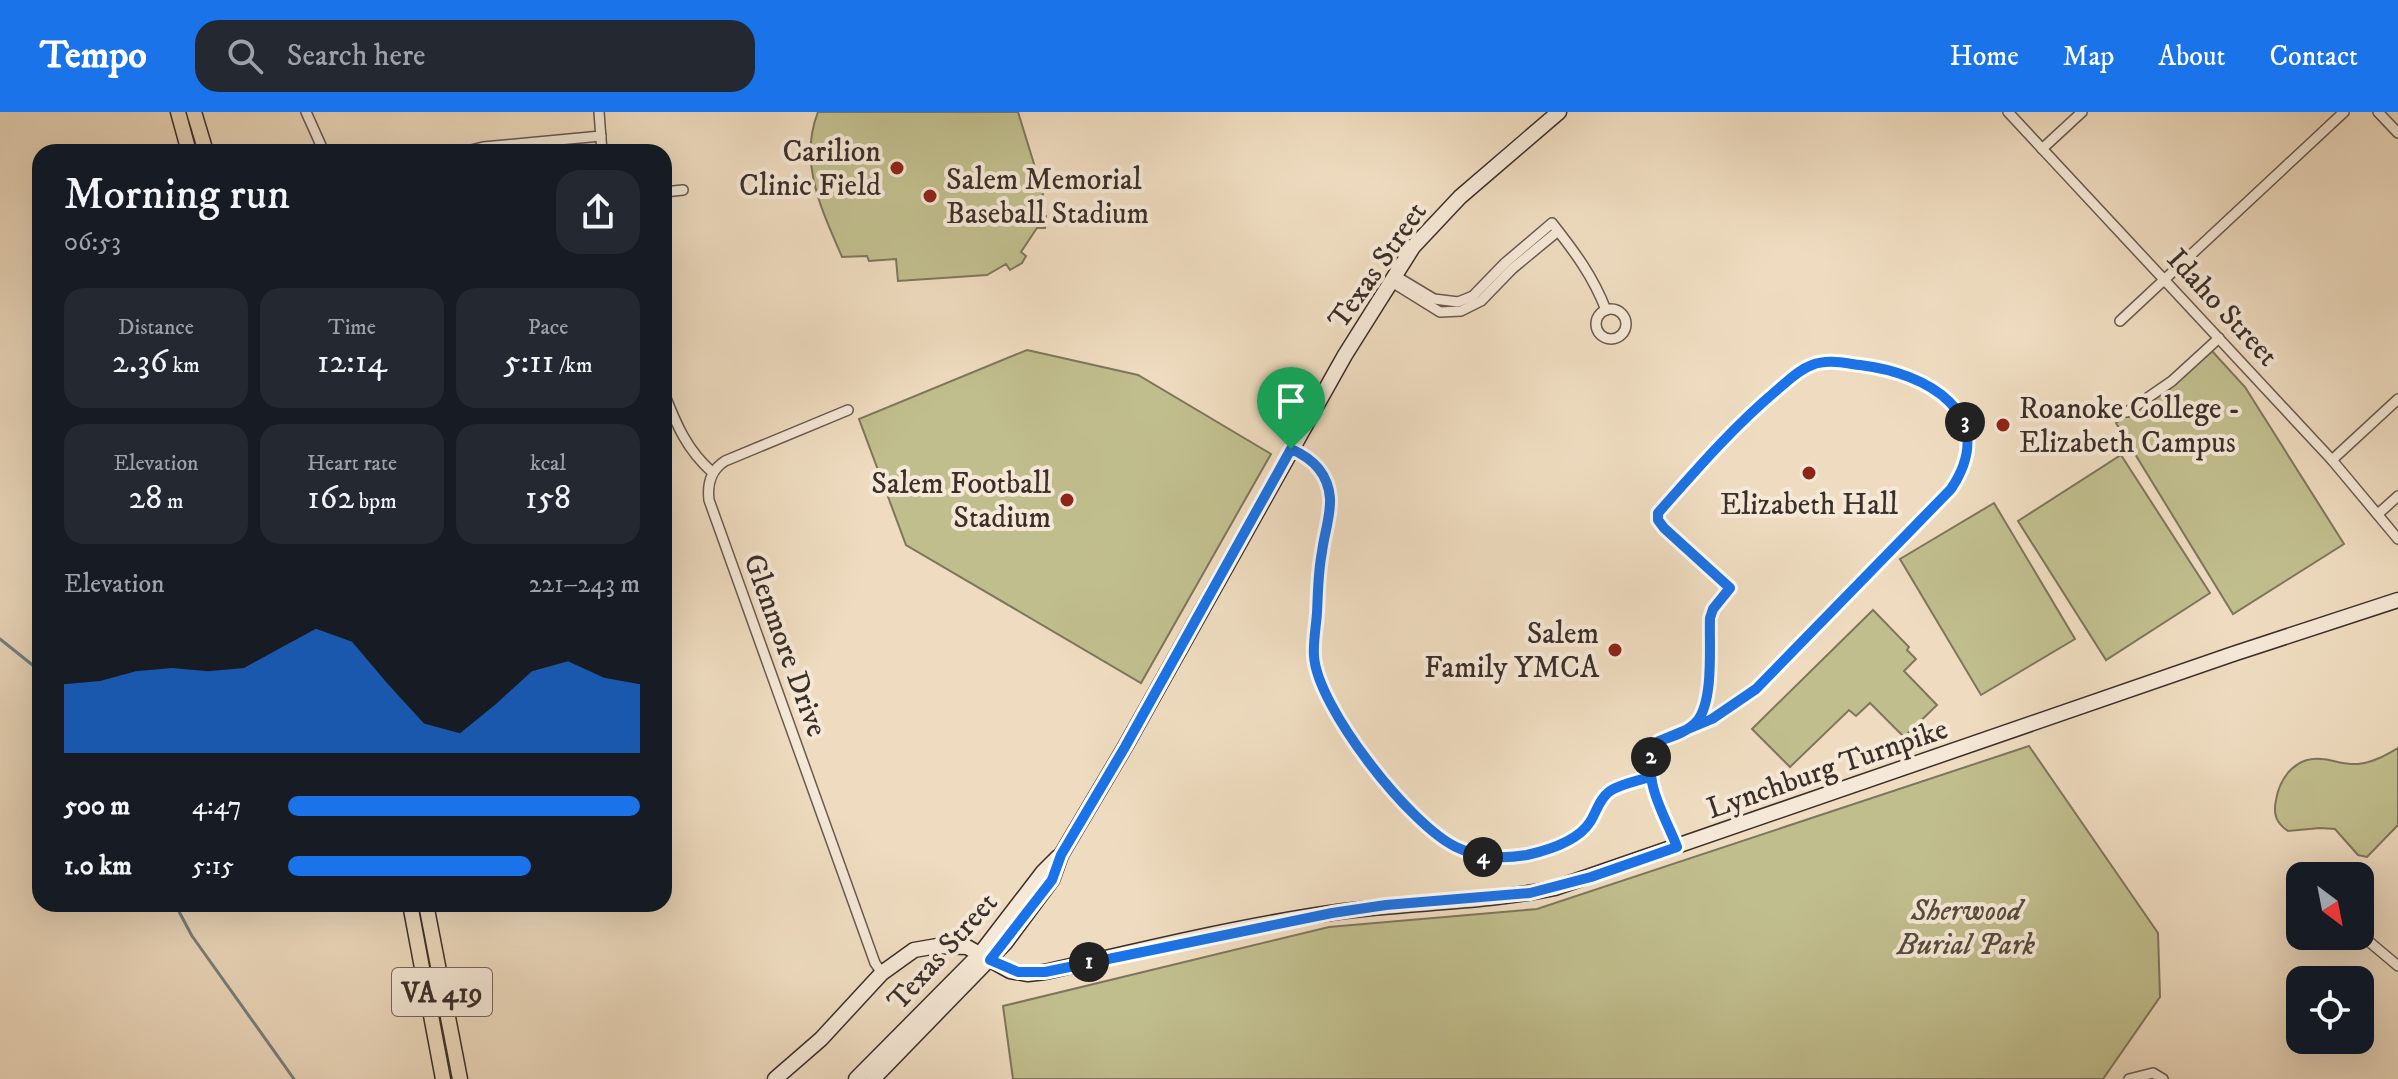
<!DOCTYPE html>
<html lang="en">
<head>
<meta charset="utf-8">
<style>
  body { margin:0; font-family:"IM FELL DW Pica",serif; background:#242831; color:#f1f3f6; height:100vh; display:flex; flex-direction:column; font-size:30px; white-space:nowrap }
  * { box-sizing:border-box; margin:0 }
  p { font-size:26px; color:#9ea1a6 }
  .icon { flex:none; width:44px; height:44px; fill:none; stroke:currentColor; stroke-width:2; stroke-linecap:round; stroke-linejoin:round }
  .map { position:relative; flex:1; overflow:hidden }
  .sheet { position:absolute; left:32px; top:32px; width:640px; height:768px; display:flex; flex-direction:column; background:#171b24; border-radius:24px; box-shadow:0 8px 32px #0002 }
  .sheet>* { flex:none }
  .needle { width:52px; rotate:148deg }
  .tools { position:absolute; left:2286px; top:750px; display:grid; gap:16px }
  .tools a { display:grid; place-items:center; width:88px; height:88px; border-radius:16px; background:#171b24; box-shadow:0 8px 32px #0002; font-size:40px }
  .pin { position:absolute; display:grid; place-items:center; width:68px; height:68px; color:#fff; margin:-82px -34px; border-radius:50% 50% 50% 0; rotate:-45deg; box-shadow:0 0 8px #0007 }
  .pin .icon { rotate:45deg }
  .km { position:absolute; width:40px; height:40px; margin:-20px; border-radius:50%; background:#222; color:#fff; font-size:22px; line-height:40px; text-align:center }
  .round { display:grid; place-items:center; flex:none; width:84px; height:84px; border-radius:24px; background:#242831 }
  .headline { display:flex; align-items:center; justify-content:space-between; height:136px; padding:0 32px }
  h1 { font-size:44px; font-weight:600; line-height:60px }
  .stats { display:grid; grid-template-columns:repeat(3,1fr); gap:12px; height:136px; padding:8px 32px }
  .stats div { display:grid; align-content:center; border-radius:20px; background:#242831; text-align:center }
  .stats b { font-size:34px; font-weight:600 }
  .stats small { font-size:22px; font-weight:400 }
  .stats p { font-size:22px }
  .chart { height:224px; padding:16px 32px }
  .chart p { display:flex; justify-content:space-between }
  .chart svg { width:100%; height:144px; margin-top:8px; fill:#1a73e8; opacity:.7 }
  ul { padding:0 32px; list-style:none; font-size:26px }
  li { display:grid; grid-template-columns:128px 96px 1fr; align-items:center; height:60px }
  li i { height:20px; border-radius:10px; background:#1a73e8 }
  header { display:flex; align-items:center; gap:48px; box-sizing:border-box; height:112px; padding:0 40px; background:#1a73e8; color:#fff }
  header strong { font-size:38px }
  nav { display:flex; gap:44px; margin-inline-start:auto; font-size:28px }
  .search { width:560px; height:72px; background:#242831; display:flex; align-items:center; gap:20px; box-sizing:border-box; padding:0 28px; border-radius:24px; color:#9ea1a6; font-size:30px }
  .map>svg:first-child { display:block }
  .green { fill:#c1be8d; stroke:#7e765c; stroke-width:2 }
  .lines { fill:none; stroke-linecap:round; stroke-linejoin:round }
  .stream { stroke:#758280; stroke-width:3 }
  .street-casing { stroke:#685a50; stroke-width:12 }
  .secondary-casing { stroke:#3b2f2a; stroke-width:17 }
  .primary-casing { stroke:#3b2f2a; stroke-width:17 }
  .street { stroke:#f5e8d6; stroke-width:9 }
  .secondary { stroke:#f5e8d6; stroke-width:14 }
  .primary { stroke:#efdcc0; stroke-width:14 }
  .route-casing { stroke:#fff; stroke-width:16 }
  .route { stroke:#1a73e8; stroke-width:10 }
  .poi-dot { fill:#8f2418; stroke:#f5e8d6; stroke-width:3 }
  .labels { text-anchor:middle; stroke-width:8; stroke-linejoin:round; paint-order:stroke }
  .shield { fill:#f5e8d6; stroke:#73665e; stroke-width:2 }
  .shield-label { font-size:28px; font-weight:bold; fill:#3b2f2a }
  .poi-label { font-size:30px; fill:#3b2f2a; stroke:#f5e8d6; text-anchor:end }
  .street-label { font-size:30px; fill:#3b2f2a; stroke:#f5e8d6 }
  .park-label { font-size:30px; font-style:italic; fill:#564c3e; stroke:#f5e8d6 }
</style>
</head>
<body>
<header>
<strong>Tempo</strong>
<div class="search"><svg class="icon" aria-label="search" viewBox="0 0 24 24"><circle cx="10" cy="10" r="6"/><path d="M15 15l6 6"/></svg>Search here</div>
<nav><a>Home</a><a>Map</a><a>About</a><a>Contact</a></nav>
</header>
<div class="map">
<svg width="2398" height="967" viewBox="0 0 2398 967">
  <rect width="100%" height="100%" fill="#efdcc0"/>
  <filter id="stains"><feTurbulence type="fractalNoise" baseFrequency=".0025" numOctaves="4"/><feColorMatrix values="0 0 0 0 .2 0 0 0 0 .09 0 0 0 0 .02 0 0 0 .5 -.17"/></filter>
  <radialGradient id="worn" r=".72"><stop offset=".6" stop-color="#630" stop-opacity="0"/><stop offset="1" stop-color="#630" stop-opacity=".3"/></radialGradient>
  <g class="green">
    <path d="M818,0H1018L1043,81L1039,103L1046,104L1045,116H1037L1021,140L1026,144L1022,151L1010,158L1006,152L987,163L898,169L896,147L869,149L867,144L842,145C822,98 798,51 818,0Z"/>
    <path d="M1027,238L1138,263L1271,342L1141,571L906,433L859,307Z"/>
    <path d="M2212,239L2245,275L2344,432L2233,502L2116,311L2166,280Z"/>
    <path d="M2121,343L2210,481L2106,548L2018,409Z"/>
    <path d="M1994,391L2075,527L1981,583L1900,447Z"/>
    <path d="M1873,498L1909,535L1907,538L1916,547L1904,559L1937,593L1904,625L1870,591L1856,604L1849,598L1790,655L1752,617Z"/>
    <path d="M2029,634L2158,821L2160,885L2103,967H1013L1003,894L1329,815L1537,797Z"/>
    <path d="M2398,636V713L2367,745L2358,743L2335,717L2320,716L2288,719C2276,711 2273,702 2276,688C2280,665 2296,644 2322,647C2334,648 2344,653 2358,652C2372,651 2386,643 2398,636Z"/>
  </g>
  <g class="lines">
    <g class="stream">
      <path d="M0,527L40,559"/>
      <path d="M175,792L192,824L294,967"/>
    </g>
    <g class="street-casing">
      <g id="street">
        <path d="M306,0L324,40"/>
        <path d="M599,0L602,40"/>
        <path d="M2008,0L2332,348L2398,427"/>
        <path d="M2378,0L2398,21"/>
        <path d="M2042,37L2082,0"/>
        <path d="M463,40L483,35L601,24"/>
        <path d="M664,80L683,78"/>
        <path d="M1394,163L1434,187L1458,190L1473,184L1505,151L1552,111C1574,139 1593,164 1606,198"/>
        <path d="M1390,169L1440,200L1461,199L1481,189L1512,157L1558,119"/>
        <circle cx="1611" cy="212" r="15"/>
        <path d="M2120,209L2344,0"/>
        <path d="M664,281C676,312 687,338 712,360"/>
        <path d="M848,298L725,349C711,358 707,371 709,388L875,851L882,861"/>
        <path d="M2127,300L2172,269L2219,226"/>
        <path d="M1291,337C1308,344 1323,354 1328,374C1333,396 1325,418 1322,440C1318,462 1318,485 1316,507C1315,519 1313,532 1313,544C1317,595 1410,712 1456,735C1478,747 1503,747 1527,743C1549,739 1578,729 1590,710C1597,699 1598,687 1610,679C1621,672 1637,669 1650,665"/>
        <path d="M2332,348L2398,287"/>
        <path d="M2378,402L2398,384"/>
        <path d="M1677,735L1650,665L1651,645L1659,629L1712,607L1756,577L1951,377C2001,302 1928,261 1860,253C1842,251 1823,247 1806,255C1790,264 1776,278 1763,290C1725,325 1692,363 1658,401V408L1664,416L1730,476L1713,497L1710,506C1709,533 1714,583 1699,606C1696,611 1689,616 1685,619"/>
        <path d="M2360,822L2398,854"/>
        <path d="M2129,967L2153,961L2163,967"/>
      </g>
    </g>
    <g class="secondary-casing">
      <g id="secondary">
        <path d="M775,967L821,927L882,861L914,838L937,834L967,835L1010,859L1028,862L1045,860C1141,838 1239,814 1337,800C1410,790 1484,791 1555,776L2233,542L2398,488"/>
        <path d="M856,967L980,842L1043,760L1058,745"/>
        <path d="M873,967L1006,830L1052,768L1061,743L1125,635L1345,243L1413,135L1460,85L1559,0"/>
      </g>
    </g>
    <g class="primary-casing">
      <g id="primary">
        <path d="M178,0L189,40"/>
        <path d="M194,0L206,40"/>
        <path d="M410,792L443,967"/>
        <path d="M426,792L460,967"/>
      </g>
    </g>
    <use href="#street" class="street"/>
    <use href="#secondary" class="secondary"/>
    <use href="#primary" class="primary"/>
  </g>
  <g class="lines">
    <g class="route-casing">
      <path id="route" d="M1291,337L1125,635L1061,743L1052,768L990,848L1018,860H1045L1332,801L1386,793L1530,781L1591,765L1677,735C1665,702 1637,664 1659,629C1673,624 1688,620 1698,608C1714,586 1709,532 1710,506L1713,497L1730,476L1664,416L1658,408V401C1696,358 1733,315 1777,278C1788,269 1798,258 1812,253C1827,247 1844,251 1860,253C1927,261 2001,302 1951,377L1756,577L1712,607L1659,629L1651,645L1650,665C1637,669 1621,672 1610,679C1599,687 1597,699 1590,710C1578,729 1549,738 1527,743C1503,747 1478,746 1456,735C1410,713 1317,595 1314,544C1313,530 1316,515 1317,501C1318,481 1318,460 1322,440C1324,422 1331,404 1330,386C1328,361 1312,346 1291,337"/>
    </g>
    <use href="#route" class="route"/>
  </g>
  <g class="poi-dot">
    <circle cx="897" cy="56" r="8"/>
    <circle cx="930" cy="84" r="8"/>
    <circle cx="2003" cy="313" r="8"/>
    <circle cx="1809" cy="361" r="8"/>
    <circle cx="1067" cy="388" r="8"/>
    <circle cx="1615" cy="538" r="8"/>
  </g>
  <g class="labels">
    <rect class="shield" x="392" y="856" width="100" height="48" rx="6"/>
    <g class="shield-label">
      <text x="442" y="890">VA 419</text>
    </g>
    <g class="poi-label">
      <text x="881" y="49">Carilion<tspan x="881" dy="34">Clinic Field</tspan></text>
      <text x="946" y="77" text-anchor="start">Salem Memorial<tspan x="946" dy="34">Baseball Stadium</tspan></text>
      <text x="2019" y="306" text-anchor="start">Roanoke College -<tspan x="2019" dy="34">Elizabeth Campus</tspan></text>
      <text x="1051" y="381">Salem Football<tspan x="1051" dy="34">Stadium</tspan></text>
      <text x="1809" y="402" text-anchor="middle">Elizabeth Hall</text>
      <text x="1599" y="531">Salem<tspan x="1599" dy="34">Family YMCA</tspan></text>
    </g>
    <g class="street-label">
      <text transform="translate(1377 153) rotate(-55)" y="10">Texas Street</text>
      <text transform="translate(2223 195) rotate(47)" y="10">Idaho Street</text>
      <text transform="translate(786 533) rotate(70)" y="10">Glenmore Drive</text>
      <text transform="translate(1827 656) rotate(-19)" y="10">Lynchburg Turnpike</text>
      <text transform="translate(942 839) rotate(-48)" y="10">Texas Street</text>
    </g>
    <g class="park-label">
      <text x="1966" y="808">Sherwood<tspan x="1966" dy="34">Burial Park</tspan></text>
    </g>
  </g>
  <rect width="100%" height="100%" filter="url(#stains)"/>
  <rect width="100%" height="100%" fill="url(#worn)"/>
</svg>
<div class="tools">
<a><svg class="needle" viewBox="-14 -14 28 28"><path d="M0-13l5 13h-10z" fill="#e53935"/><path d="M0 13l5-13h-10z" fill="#9ea1a6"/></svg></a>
<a><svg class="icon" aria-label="locate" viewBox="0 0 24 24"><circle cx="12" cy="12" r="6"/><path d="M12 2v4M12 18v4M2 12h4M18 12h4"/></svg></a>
</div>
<div class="pin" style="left:1291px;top:337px;background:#1e9e55"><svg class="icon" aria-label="arrive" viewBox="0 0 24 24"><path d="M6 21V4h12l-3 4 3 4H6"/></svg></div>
<b class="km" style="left:1089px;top:850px">1</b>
<b class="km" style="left:1651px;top:645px">2</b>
<b class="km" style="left:1965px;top:310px">3</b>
<b class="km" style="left:1483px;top:745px">4</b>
<section class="sheet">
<div class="headline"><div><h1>Morning run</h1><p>06:53</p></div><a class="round"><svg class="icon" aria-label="share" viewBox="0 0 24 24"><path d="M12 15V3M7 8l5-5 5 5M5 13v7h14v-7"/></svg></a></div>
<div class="stats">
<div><p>Distance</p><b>2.36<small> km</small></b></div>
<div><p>Time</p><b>12:14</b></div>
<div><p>Pace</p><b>5:11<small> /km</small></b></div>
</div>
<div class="stats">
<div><p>Elevation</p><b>28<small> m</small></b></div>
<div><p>Heart rate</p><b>162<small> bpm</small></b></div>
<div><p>kcal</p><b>158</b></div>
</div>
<div class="chart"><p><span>Elevation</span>221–243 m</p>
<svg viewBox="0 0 160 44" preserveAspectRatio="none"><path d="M0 44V23L10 22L20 19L30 18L40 19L50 18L60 12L70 6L80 10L90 23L100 35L110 38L120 29L130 19L140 16L150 21L160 23V44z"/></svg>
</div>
<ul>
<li><b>500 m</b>4:47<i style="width:100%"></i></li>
<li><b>1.0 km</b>5:15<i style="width:69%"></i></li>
</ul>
</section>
</div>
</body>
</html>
